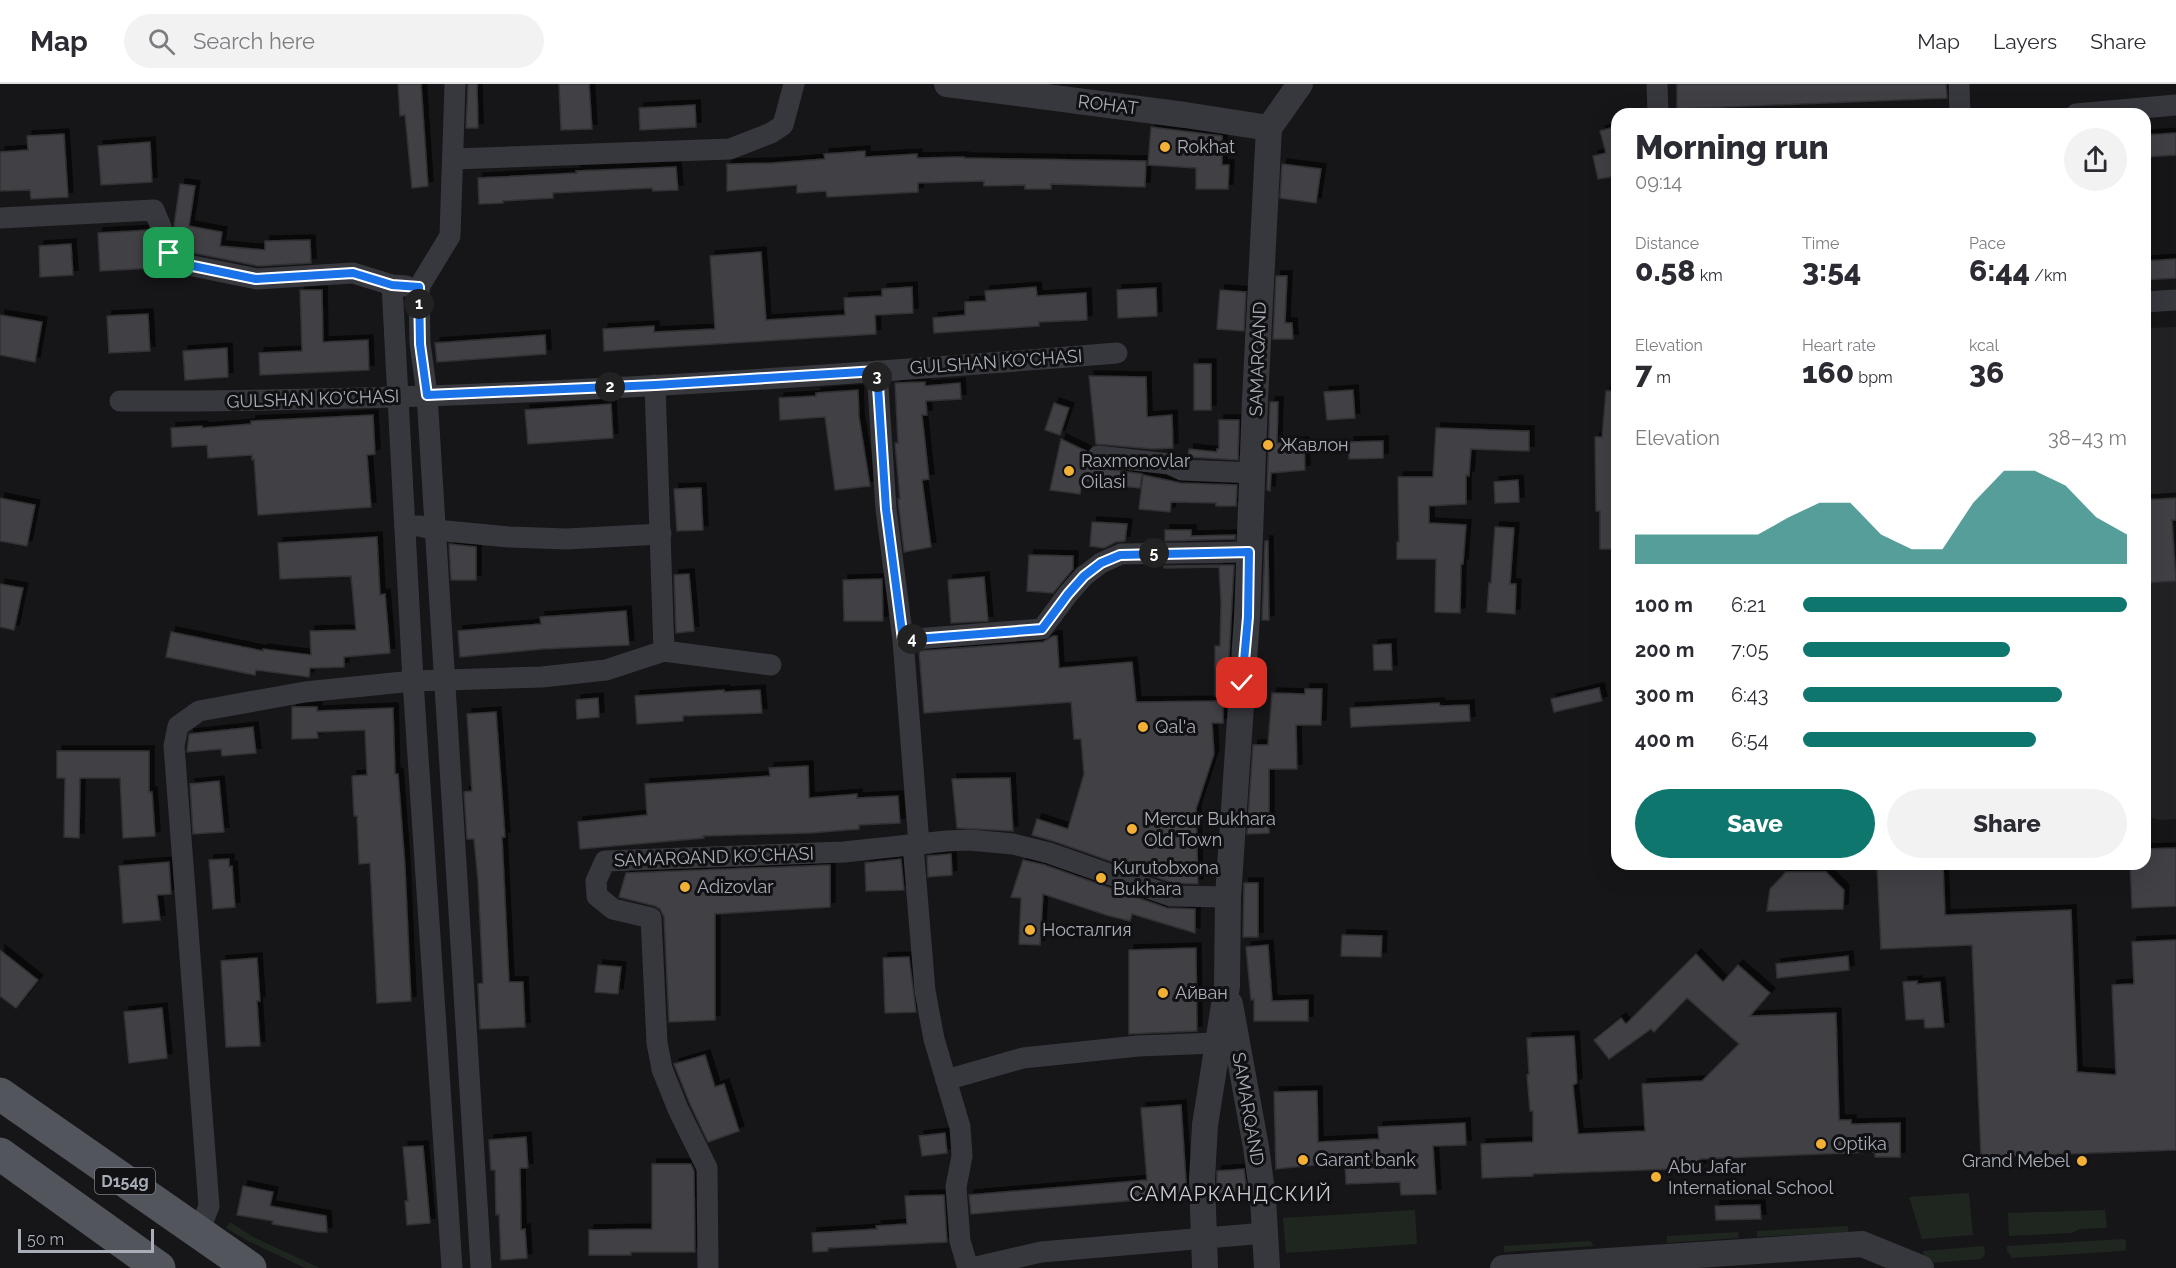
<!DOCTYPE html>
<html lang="en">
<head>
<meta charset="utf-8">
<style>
  body { margin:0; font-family:Raleway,sans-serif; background:#f2f2f3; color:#2b2b33; height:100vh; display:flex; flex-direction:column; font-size:22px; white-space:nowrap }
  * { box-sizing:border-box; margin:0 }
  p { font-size:20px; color:#7c7c81 }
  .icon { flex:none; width:33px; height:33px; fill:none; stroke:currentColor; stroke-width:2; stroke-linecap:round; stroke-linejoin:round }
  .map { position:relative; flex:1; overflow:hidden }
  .details { position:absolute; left:1611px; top:24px; width:540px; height:762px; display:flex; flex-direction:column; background:#fff; border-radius:18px; box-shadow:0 6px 24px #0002 }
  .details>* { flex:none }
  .scale { position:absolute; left:18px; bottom:15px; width:136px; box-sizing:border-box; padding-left:6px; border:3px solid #a8adb8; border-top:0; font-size:16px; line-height:21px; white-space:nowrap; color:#a8adb8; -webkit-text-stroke:4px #111113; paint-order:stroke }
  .pin { position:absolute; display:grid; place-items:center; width:51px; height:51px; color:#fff; margin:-26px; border-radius:12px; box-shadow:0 3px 9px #0006 }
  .km { position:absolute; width:30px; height:30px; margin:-15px; border-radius:50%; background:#222; color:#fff; font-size:16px; line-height:30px; text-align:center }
  .round { display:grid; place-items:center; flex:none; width:63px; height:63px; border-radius:32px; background:#f2f2f3 }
  .head { display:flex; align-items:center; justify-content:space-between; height:102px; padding:0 24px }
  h1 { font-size:33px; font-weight:800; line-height:45px }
  .metrics { display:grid; grid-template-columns:repeat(3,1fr); gap:9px; height:102px; padding:6px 24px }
  .metrics div { display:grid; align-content:center }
  .metrics b { font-size:30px; font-weight:800 }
  .metrics small { font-size:16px; font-weight:400 }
  .metrics p { font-size:16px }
  .chart { height:168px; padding:12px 24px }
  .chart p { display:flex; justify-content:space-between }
  .chart svg { width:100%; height:108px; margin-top:6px; fill:#0f766e; opacity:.7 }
  .action { display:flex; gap:12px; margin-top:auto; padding:12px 24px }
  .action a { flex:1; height:69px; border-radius:36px; background:#0f766e; color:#fff; font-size:24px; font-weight:800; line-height:69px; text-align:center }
  .action a+a { background:#f2f2f3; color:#2b2b33 }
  ul { padding:0 24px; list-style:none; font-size:20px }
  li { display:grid; grid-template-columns:96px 72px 1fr; align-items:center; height:45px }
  li i { height:15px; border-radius:8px; background:#0f766e }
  header { display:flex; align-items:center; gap:36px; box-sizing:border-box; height:84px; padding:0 30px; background:#fff; border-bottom:2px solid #e1e1e2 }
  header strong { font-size:28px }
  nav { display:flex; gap:33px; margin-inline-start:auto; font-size:21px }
  .search { width:420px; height:54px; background:#f2f2f3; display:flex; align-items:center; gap:15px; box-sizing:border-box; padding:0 21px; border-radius:33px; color:#7c7c81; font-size:22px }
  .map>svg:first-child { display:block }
  .built { fill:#222225 }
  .green { fill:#1e261f }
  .building { fill:#404145; stroke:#303034; stroke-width:1.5; filter:url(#shadow) }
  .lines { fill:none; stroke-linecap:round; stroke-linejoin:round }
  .minor { stroke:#37383d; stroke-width:21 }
  .tertiary { stroke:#37383d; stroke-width:26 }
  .primary { stroke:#53555c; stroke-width:33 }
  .route-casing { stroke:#fff; stroke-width:12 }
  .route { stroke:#1a73e8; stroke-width:8 }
  .poi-dot { fill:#f2b134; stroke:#111113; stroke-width:2 }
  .labels { text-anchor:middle; stroke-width:6; stroke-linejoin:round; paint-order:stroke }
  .shield { fill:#111113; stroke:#7b7e86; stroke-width:1.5 }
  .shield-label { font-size:16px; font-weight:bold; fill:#a8adb8 }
  .street-label { font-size:18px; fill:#a8adb8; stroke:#111113 }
  .poi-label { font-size:18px; fill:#a8adb8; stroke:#111113; text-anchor:start }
  .neighbourhood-label { font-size:20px; letter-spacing:1.5px; fill:#c9ccd4; stroke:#111113 }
</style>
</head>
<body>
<header>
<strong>Map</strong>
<div class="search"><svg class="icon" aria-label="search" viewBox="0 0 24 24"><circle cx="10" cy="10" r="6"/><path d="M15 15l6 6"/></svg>Search here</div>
<nav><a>Map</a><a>Layers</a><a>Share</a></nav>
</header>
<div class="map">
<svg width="2176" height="1184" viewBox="0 0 2176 1184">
  <defs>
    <filter id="shadow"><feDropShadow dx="5" dy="-5" stdDeviation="0" flood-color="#0009"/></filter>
  </defs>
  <rect width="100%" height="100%" fill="#161618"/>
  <path class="built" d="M2176,243V735L2160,736L2145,732V244Z"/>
  <g class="green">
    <path d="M1969,1109L1973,1151L1922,1155L1909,1113Z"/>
    <path d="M1415,1126L1417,1160L1286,1169L1283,1134Z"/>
    <path d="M2105,1126L2107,1144L2080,1145L2072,1149L2009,1152L2008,1129Z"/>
    <path d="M230,1138L253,1153L320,1184H305L246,1156L226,1144Z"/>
    <path d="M1848,1142V1148L1757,1153V1147Z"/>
    <path d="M1738,1148L1739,1154L1667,1159V1152Z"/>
    <path d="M2122,1155L2126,1156V1166L2122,1167L2012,1174L2007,1167V1162Z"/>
    <path d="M1590,1157L1594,1162L1504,1168V1162Z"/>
    <path d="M1984,1162L1985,1170L1981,1175L1932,1179L1924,1174L1923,1167Z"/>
  </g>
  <g class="building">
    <path d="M398,0H421L428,102L412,104L405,31L400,32Z"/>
    <path d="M468,0H477L478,44H466Z"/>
    <path d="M559,0H589L592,45L561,46Z"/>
    <path d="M1677,0H1946L1947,14L1677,25Z"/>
    <path d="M695,21L696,43L640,46L639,24Z"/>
    <path d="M1617,42V92L1598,95L1593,72L1606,69L1600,47Z"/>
    <path d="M1151,43L1222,52V81H1229L1228,105H1196V84L1148,81Z"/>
    <path d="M2176,49V71L2145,73V51Z"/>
    <path d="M64,50L68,113L31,115L30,106L0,107V68L28,66L27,52Z"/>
    <path d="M150,58L152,98L101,101L98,62Z"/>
    <path d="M865,67V73L917,70V74L964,73V74L1146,77L1145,103L1051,100V105H1025V101L984,102V97L918,99V108L827,113L826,107L797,109V101L727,107V80L773,79L825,75L824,70Z"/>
    <path d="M1282,80L1321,85L1316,119L1280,114Z"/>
    <path d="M676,83L678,106L653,107L652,104L553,109V114L503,117V119L479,120L478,94L577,89L576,87Z"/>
    <path d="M180,100L195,102L189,142L222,148L220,162L265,166V157L310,156L311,179L258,182L193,169L178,160L175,154L174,142Z"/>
    <path d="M148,146L149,159L155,171L156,184L100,187L98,149Z"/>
    <path d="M71,160L73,191L40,193L39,162Z"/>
    <path d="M761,168L766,236L845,231L844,214L882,212V205L912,203L913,229L875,231L876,250L604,267L603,245L654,242V248L715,245L710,172Z"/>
    <path d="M2176,175V194L2145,196V177Z"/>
    <path d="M1276,192H1287L1285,239H1292L1293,255H1273Z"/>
    <path d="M1036,203L1037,212L1086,209L1087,236L1039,238V242L934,249L933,234L965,231V218L986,217L985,207Z"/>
    <path d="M1156,204L1157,232L1118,234L1117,206Z"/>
    <path d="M300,206H322L323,258L368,256L369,286L260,291L259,269L302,267Z"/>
    <path d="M1220,206L1246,208L1244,247L1217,245Z"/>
    <path d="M148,230L150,267L109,269L107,232Z"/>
    <path d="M0,231L42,238L35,278L0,271Z"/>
    <path d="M545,251L546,270L437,278L435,259Z"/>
    <path d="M227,264L228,293L185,296L183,267Z"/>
    <rect x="1194" y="280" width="17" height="46"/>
    <path d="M1089,292L1146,293L1147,333L1172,331L1173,364L1153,365L1096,360Z"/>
    <path d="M925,298V302L960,299L961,315L926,317L927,331H922L929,395L922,396L931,463L904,468L898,415H900L895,359H898L895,299Z"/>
    <path d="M858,306L859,333L870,402L835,406L825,333L780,336L779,314L816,312V309Z"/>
    <path d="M1353,306L1355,334L1327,336L1324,308Z"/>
    <path d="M1606,307H1617V465H1600V427H1596L1595,353H1602Z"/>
    <path d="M1270,318H1278L1277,359L1304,358L1305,386L1271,389L1270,407L1267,406Z"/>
    <path d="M1054,319L1069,324L1060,351L1045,346Z"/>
    <path d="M611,320L613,354L528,360L525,326Z"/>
    <path d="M373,331L375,370L367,371L371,423L258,431L254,375L252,376V371L208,374L207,361L172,363L171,344L202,342V344L251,340V337Z"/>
    <path d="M1219,336H1239L1238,376L1188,373L1189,365L1217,368V365H1219Z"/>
    <path d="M1436,344L1529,347V367L1471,365L1469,392L1466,391V420L1429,422V439L1466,441L1463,480H1461L1460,529L1435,528L1436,475H1397V458H1399L1398,393H1433Z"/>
    <path d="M1061,355L1086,367V377L1091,383L1142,390L1140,404L1109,401L1082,396L1080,410L1050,406Z"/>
    <path d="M1383,357V374L1349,375V358Z"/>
    <path d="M1143,391L1181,399L1237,401L1236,422H1216V419L1171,418L1170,428L1139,425Z"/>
    <path d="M1518,396L1519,418L1495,419L1494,398Z"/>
    <path d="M701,404L703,446L677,447L674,405Z"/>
    <path d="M0,414L35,421L27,462L0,457Z"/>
    <path d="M2176,414V436H2172L2176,497L2145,499V416Z"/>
    <path d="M1092,438L1127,440L1125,457L1116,458L1104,464L1090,462Z"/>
    <path d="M1495,443L1514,444L1510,500H1516L1515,530L1487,528L1489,499H1491Z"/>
    <path d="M1165,446H1191V452L1235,451V455L1165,457Z"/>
    <path d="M377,453L380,511L385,510L390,569L344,573V583L310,584L309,593L256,586L255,591L166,573L171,548L263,567V565L311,571L310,547L356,546L351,492L280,495L278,459Z"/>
    <path d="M1265,457H1268L1269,536H1262Z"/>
    <path d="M449,460L476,463V496H451Z"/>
    <path d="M1029,471L1073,472V485L1053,509L1027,507Z"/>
    <path d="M1234,481L1227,612H1215V562H1220L1221,519L1219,483L1164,484V482Z"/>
    <path d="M689,490L694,547L676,549L674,491Z"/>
    <path d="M984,493L988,537L951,539L948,496Z"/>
    <path d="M843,496L882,495L883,537H844Z"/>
    <path d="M0,500L23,504L14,546L0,543Z"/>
    <path d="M626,527L629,561L542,565L460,573L458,547L541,540L540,533Z"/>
    <path d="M1053,552H1057L1059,584L1132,578L1136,618L1223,617V639H1212L1214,670L1196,725L1198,800L1173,799L1053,757L1032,751L1037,735L1068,745L1084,690L1081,655H1074L1071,618L924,629L919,567L1043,558Z"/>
    <path d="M1391,560L1392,586H1374L1373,561Z"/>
    <path d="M1599,604L1602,617L1554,628L1551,615Z"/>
    <path d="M1305,605H1322L1321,641H1296L1297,685H1269V749L1247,750L1253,661H1268L1272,609L1305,610Z"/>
    <path d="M724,606V608L760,606L762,629L683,632V637L637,640L635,612Z"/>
    <path d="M598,614L599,633L577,635L576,616Z"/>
    <path d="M1439,619L1440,622L1469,621L1470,637L1351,643L1350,624Z"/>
    <path d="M292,623H317V627L393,624L395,690H398L405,783L411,917L377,919L370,779L359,780L357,732H354L352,692L367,691L365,646L317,648L318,654L292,655Z"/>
    <path d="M496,628L505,753H502L509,898H523L525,943L480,945L478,900L483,899L478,797L474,755H467L464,708L472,707L467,630Z"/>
    <path d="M253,643L256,669L222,672L221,665L187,668L189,650Z"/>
    <path d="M57,667H149V708H152L155,752L123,754L120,694H80L79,754L64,753L65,694H57Z"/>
    <path d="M808,682L809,714L857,710V714L898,712L900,739L859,741V745L810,749L703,752L704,754L580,765L578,738L647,731L645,700L770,692L769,684Z"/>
    <path d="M1010,694L1013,747L957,744L952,695Z"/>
    <path d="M219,697L224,748L193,750L190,700Z"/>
    <path d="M2176,764V822L2132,824L2130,780H2145V765Z"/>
    <path d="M951,770L952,791L928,793L927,772Z"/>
    <path d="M229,775V783L232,782L235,823L213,825L209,776Z"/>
    <path d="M901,775L904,806L866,807L865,779Z"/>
    <path d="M1023,776L1045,781L1167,824L1195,825V849L1132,830L1130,837L1106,831L1043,810L1040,861L1019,860L1021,814L1011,813Z"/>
    <path d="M169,778L171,810L157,811L160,836L123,839L119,782Z"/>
    <path d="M1877,780H1943L1945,831L2071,826L2077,988L2116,991L2112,901L2134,900L2132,858L2176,856V1066L1981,1073L1972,861L1881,865Z"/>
    <path d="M830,781V823L715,830V936L669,938L664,833L660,825L655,822L619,813L626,789Z"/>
    <path d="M1786,788H1826L1844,806L1843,825L1767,827L1770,805Z"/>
    <path d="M1244,799H1258V853H1243Z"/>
    <path d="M1342,851L1382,852L1381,873L1341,872Z"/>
    <path d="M1268,861L1272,917L1308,916V937H1254V915L1251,916L1246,863Z"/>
    <path d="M1196,864L1197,947L1129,950V866Z"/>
    <path d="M0,866L38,896L16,924L0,912Z"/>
    <path d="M1696,870L1723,898L1738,881L1770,909L1750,932L1836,929L1839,1036H1851V1040L1900,1039V1073H1875V1068L1700,1075L1701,1084L1533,1090V1092L1482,1094L1481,1060L1533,1058V1027H1530L1527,991L1529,990L1527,954L1574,952L1577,999L1573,1001L1578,1050L1645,1047L1642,1000L1702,997L1739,960L1687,914L1654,948L1651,945L1609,975L1594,956L1621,934L1626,940Z"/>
    <path d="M1848,872L1849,886L1777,894L1776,880Z"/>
    <path d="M909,873L916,928L885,929L883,874Z"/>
    <path d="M257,874L260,917H257L260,962L226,963L221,877Z"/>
    <path d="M598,881L621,883L618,910L595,908Z"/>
    <path d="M1917,897V900L1940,898L1944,943L1925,944L1924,935L1906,936L1903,898Z"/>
    <path d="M162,924L167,974L129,979L124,928Z"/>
    <path d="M705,971L715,1003L724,1000L739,1047L708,1058L690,1020L674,980Z"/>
    <path d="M1317,1007L1318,1058L1379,1055L1378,1043L1465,1039L1466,1061L1433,1062L1436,1110L1401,1111L1400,1098L1346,1100L1345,1078L1276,1085L1274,1008Z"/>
    <path d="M1181,1021L1187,1112L971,1130L969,1111L1147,1096L1141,1024Z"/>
    <path d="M945,1049L947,1069L922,1072L919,1052Z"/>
    <path d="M526,1053L528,1084H520L521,1146L525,1145L527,1174L501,1176L499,1130L496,1131L495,1086H491L489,1056Z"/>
    <path d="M423,1062L430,1139L407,1141L405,1117H408L403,1063Z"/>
    <path d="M652,1080H691L694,1087L695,1168H631V1171H589V1146L652,1145Z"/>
    <path d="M1244,1085L1247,1108L1217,1109V1087Z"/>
    <path d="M243,1102L273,1108L270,1122L326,1132L327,1148H318L272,1140L273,1137L237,1131Z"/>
    <path d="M944,1111L947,1158L828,1164V1167L813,1168L812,1149L877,1145L876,1142L907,1140L905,1112Z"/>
    <path d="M1760,1121L1761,1135L1716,1136L1715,1122Z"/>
  </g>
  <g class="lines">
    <g class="minor">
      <path d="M455,0L450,152L419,203L420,259L427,311L481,1184"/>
      <path d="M1657,0L1658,30"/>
      <path d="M1959,0L1960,30"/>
      <path d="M2076,30L2176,21"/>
      <path d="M454,75L730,65L771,49L783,41L794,0"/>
      <path d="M0,134L154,126L161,143L162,158L169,169L188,181L257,195L353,189L392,201L406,202"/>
      <path d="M392,201L413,597L452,1184"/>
      <path d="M2145,218L2176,216"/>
      <path d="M877,287L886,425L903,556L919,760"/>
      <path d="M655,301L664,567"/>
      <path d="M120,317C453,318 786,296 1117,269"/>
      <path d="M1098,372L1169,380L1182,386L1254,389"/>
      <path d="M405,442H420L435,446L509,453L567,455L661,450"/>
      <path d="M903,556L1042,545L1068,510L1084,492L1101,479L1121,470L1249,468"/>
      <path d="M913,761L925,907L934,955L960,1043L962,1072L956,1103L960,1157L968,1184"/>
      <path d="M946,996L1023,974L1138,962L1216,959"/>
      <path d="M199,1148L209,1122L174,662L178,642L199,627L305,608L413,597L542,593L606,586L664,567L771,581"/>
      <path d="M708,1184L707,1084L678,1025L662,985L657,959L651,834L613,825L597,812L596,797L605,777L844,768L947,757L969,756L1013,760L1049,769L1171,812L1228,813"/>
      <path d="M972,1184L1041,1168L1265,1149"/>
    </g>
    <g class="tertiary">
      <path d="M947,0L1185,31L1269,44"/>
      <path d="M1269,44L1300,0"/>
      <path d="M1230,920L1256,1063L1263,1114L1267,1184"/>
      <path d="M1205,1184L1202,1095L1205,1041L1227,902L1228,813L1247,533L1255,315L1269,44"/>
      <path d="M1503,1184L1862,1160L1921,1184"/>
    </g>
    <g class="primary">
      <path d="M0,1010L250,1184"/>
      <path d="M0,1070L159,1184"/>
    </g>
  </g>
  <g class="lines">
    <g class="route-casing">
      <path id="route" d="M169,169L188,181L256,195L353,189L392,201L419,203L420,260L427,311L655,301L877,287L886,425L903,556L1042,545L1068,510L1084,492L1101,479L1120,471L1249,468L1248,533L1242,599"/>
    </g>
    <use href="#route" class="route"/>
  </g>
  <g class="poi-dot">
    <circle cx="1165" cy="63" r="6"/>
    <circle cx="1268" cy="361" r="6"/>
    <circle cx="1069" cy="387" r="6"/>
    <circle cx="1143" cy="643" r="6"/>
    <circle cx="1132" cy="745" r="6"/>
    <circle cx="1101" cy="794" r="6"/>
    <circle cx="685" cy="803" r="6"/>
    <circle cx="1030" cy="846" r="6"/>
    <circle cx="1163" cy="909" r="6"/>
    <circle cx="1821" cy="1060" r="6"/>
    <circle cx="1303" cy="1076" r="6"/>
    <circle cx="2082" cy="1077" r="6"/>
    <circle cx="1656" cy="1093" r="6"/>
  </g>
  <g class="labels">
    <rect class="shield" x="95" y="1084" width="60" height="26" rx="4.5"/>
    <g class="shield-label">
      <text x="125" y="1103">D154g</text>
    </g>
    <g class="street-label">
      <text transform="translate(1108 21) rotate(7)" y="6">ROHAT</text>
      <text transform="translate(1258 275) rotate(-88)" y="6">SAMARQAND</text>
      <text transform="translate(996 278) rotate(-4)" y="6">GULSHAN KO'CHASI</text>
      <text transform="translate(313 315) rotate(-2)" y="6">GULSHAN KO'CHASI</text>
      <text transform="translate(714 773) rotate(-2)" y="6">SAMARQAND KO'CHASI</text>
      <text transform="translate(1248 1025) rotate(80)" y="6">SAMARQAND</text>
    </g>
    <g class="poi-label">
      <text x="1177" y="69">Rokhat</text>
      <text x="1280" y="367">Жавлон</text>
      <text x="1081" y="383">Raxmonovlar<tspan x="1081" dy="21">Oilasi</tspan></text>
      <text x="1155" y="649">Qal'a</text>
      <text x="1144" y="741">Mercur Bukhara<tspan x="1144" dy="21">Old Town</tspan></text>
      <text x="1113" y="790">Kurutobxona<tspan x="1113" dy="21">Bukhara</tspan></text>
      <text x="697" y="809">Adizovlar</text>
      <text x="1042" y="852">Носталгия</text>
      <text x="1175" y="915">Айван</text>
      <text x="1833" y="1066">Optika</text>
      <text x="1315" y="1082">Garant bank</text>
      <text x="2070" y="1083" text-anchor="end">Grand Mebel</text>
      <text x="1668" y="1089">Abu Jafar<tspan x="1668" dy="21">International School</tspan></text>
    </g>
    <g class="neighbourhood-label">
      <text x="1231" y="1117">САМАРКАНДСКИЙ</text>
    </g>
  </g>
</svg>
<div class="scale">50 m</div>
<div class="pin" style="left:169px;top:169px;background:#1e9e55"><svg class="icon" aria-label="arrive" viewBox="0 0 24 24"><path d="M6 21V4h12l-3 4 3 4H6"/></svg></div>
<div class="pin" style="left:1242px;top:599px;background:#d93025"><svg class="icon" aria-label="check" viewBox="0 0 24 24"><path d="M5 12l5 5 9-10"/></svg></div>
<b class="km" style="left:419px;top:220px">1</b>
<b class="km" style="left:610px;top:303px">2</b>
<b class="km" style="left:877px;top:293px">3</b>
<b class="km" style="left:912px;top:555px">4</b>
<b class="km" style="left:1154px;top:469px">5</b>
<section class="details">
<div class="head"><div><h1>Morning run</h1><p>09:14</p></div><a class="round"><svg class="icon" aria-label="share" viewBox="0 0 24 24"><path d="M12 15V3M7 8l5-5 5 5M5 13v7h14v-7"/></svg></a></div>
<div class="metrics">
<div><p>Distance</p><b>0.58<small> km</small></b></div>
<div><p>Time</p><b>3:54</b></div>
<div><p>Pace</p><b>6:44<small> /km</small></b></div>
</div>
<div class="metrics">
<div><p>Elevation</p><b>7<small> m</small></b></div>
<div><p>Heart rate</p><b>160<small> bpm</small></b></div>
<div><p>kcal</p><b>36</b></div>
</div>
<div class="chart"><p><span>Elevation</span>38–43 m</p>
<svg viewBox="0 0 160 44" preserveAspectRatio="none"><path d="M0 44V32L10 32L20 32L30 32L40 32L50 25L60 19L70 19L80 32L90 38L100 38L110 19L120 6L130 6L140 12L150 25L160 32V44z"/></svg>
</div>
<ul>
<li><b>100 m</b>6:21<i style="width:100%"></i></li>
<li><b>200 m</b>7:05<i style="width:64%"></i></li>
<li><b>300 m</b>6:43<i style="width:80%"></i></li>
<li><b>400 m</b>6:54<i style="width:72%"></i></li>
</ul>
<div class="action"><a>Save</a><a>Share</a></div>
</section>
</div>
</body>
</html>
